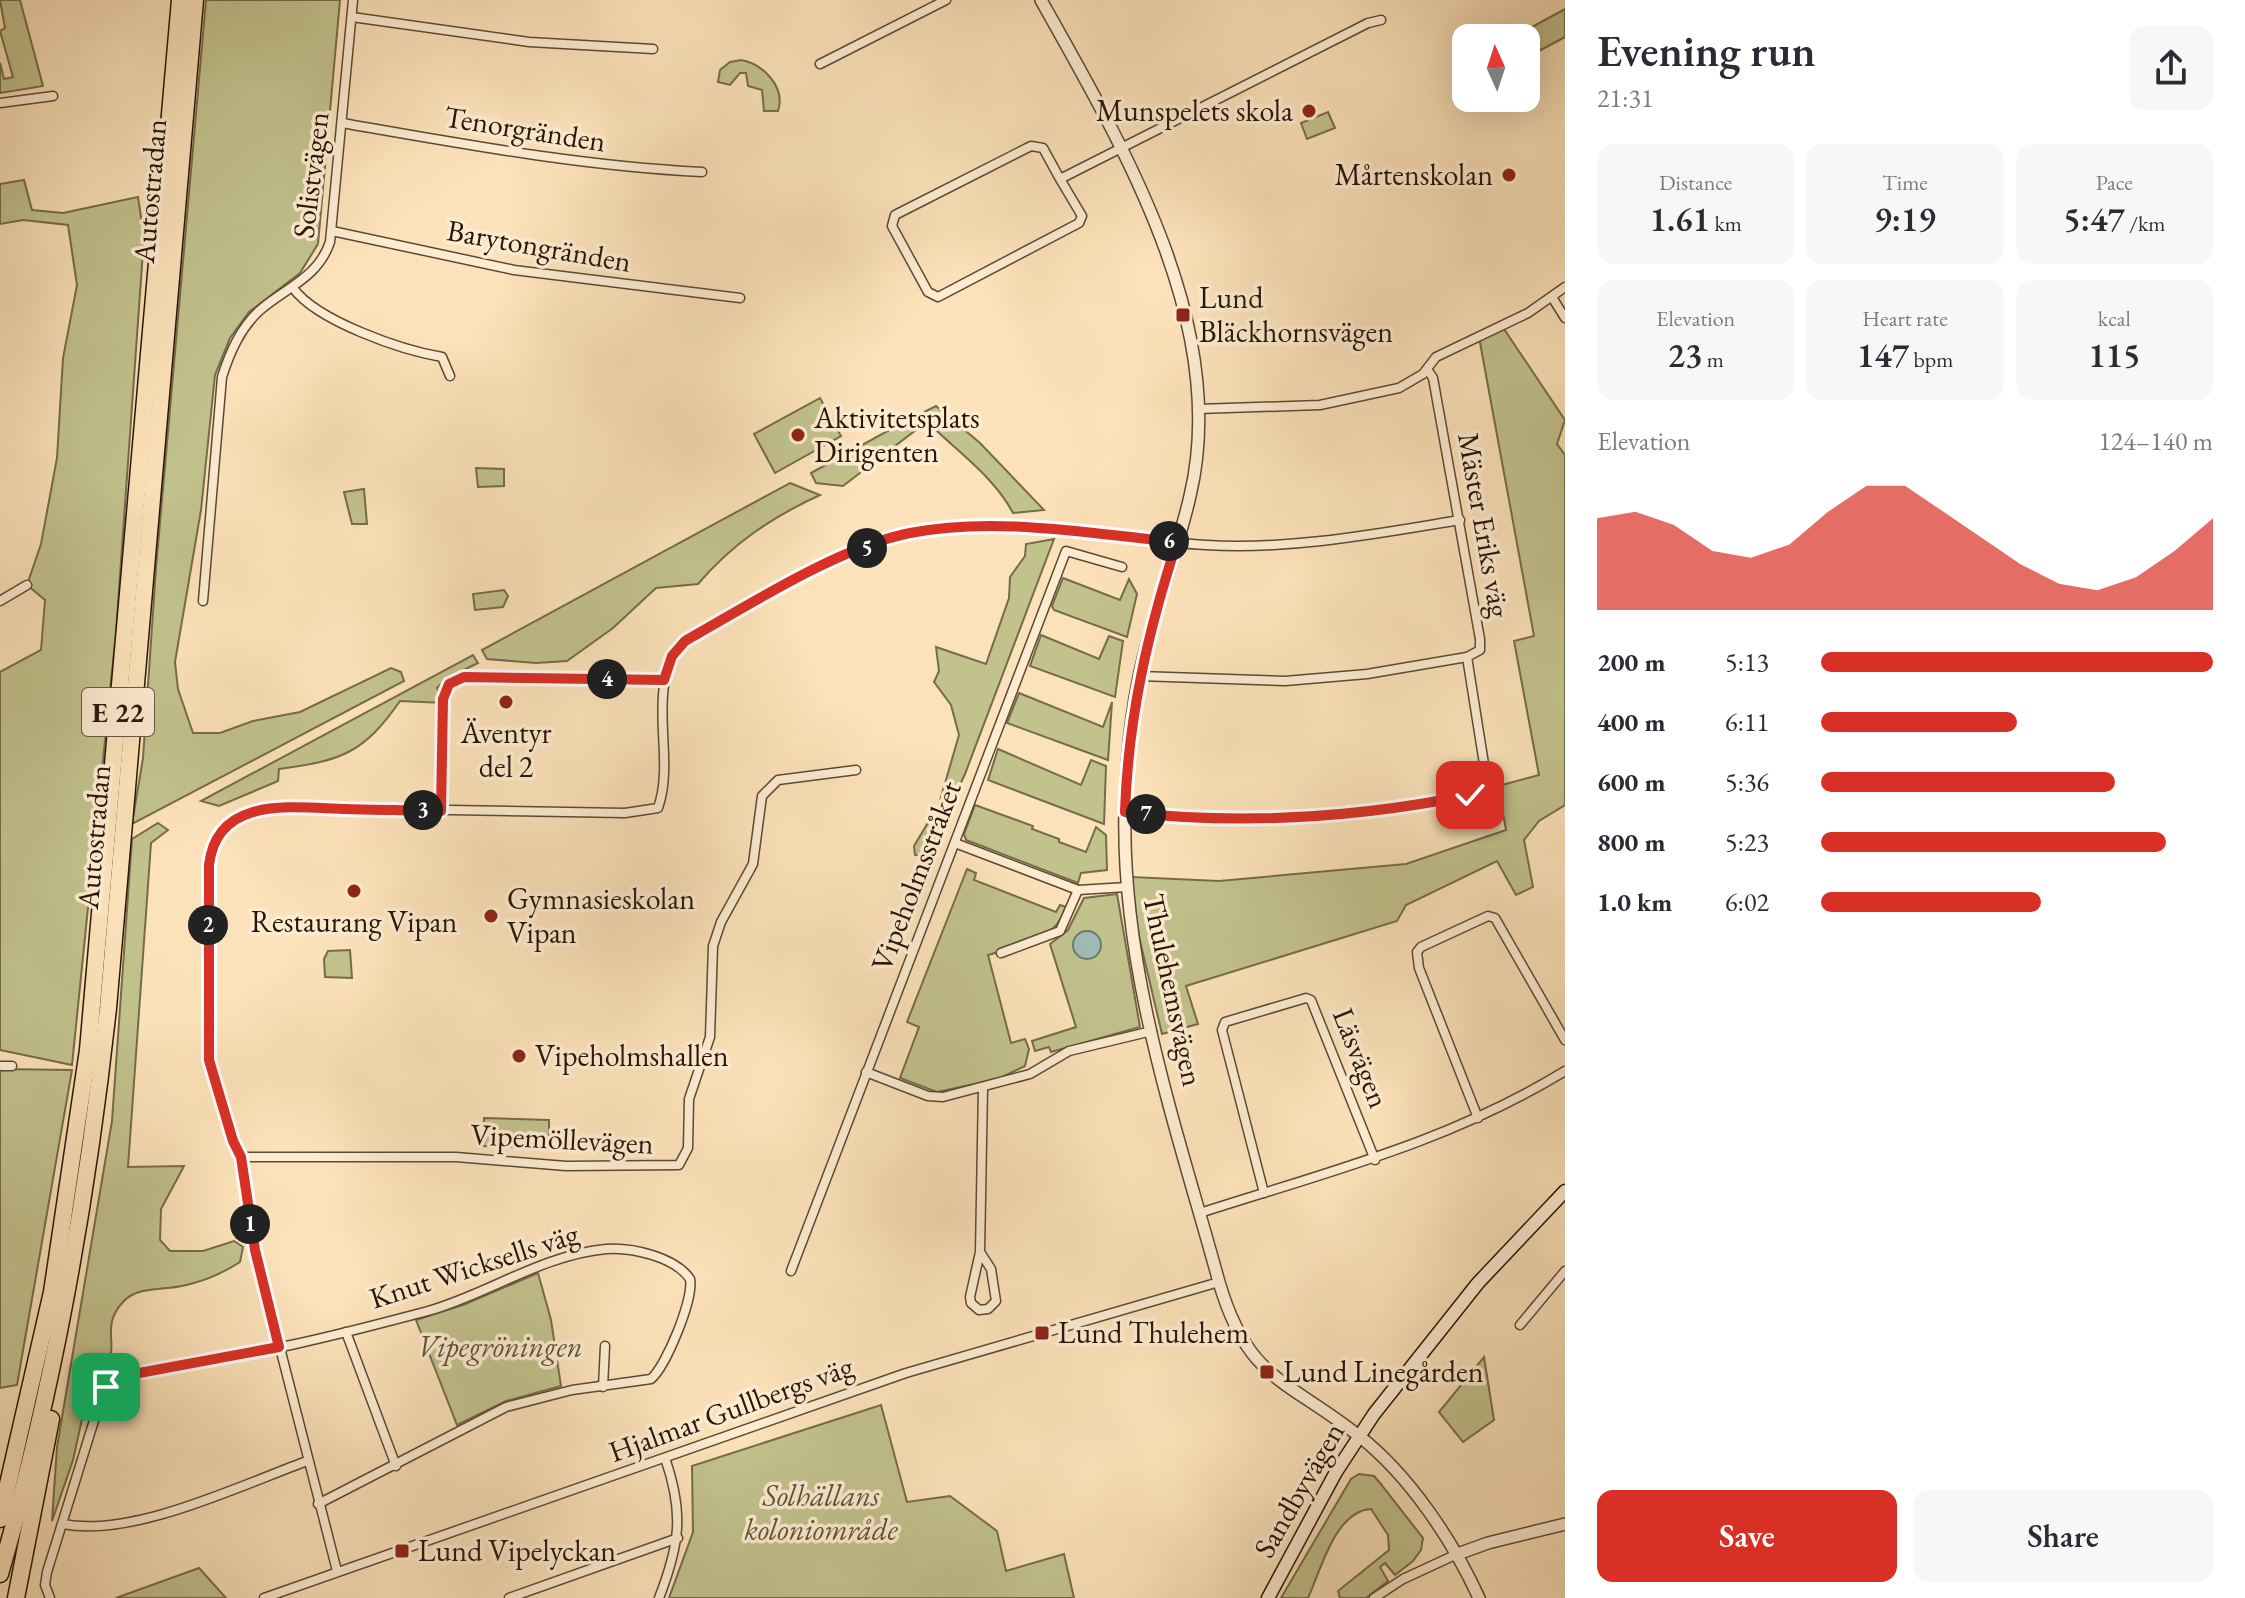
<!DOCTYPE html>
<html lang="en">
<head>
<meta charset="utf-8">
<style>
  body { margin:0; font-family:"EB Garamond",serif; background:#f7f7f7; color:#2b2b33; height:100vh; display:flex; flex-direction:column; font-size:30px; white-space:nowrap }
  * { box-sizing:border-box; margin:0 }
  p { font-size:26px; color:#7c7c81 }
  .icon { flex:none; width:44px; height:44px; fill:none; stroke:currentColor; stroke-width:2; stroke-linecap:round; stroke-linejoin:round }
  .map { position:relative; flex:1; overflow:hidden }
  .panel { display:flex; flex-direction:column; background:#fff; width:680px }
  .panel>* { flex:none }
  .needle { width:52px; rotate:357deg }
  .tools { position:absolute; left:1452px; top:24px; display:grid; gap:16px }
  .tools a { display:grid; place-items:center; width:88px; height:88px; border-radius:16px; background:#fff; box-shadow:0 8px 32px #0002; font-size:40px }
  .pin { position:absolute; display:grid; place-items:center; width:68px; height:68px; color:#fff; margin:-34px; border-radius:16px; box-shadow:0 4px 12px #0006 }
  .km { position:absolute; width:40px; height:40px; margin:-20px; border-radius:50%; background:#222; color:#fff; font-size:22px; line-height:40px; text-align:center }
  .round { display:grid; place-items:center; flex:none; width:84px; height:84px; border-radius:16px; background:#f7f7f7 }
  .overview { display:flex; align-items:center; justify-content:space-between; height:136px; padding:0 32px }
  h1 { font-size:44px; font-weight:600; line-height:60px }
  .stats { display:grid; grid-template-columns:repeat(3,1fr); gap:12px; height:136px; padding:8px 32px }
  .stats div { display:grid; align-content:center; border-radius:16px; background:#f7f7f7; text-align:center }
  .stats b { font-size:34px; font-weight:600 }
  .stats small { font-size:22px; font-weight:400 }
  .stats p { font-size:22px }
  .chart { height:224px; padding:16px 32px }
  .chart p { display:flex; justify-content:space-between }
  .chart svg { width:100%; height:144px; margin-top:8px; fill:#d93025; opacity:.7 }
  .action { display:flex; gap:16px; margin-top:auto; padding:16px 32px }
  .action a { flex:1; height:92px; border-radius:16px; background:#d93025; color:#fff; font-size:32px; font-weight:600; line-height:92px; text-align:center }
  .action a+a { background:#f7f7f7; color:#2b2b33 }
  ul { padding:0 32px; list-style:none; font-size:26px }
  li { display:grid; grid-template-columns:128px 96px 1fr; align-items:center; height:60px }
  li i { height:20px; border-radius:10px; background:#d93025 }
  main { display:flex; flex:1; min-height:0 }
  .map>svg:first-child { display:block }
  .green { fill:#c2c28d; stroke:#766b4a; stroke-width:2 }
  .water { fill:#a0bcb6; stroke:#707970; stroke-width:2 }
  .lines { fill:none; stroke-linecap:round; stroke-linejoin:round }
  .minor-casing { stroke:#5e4834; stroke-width:11 }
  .tertiary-casing { stroke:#5e4834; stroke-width:14 }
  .secondary-casing { stroke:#291407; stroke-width:15 }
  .motorway-casing { stroke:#291407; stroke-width:19 }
  .minor { stroke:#fdecd2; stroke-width:8 }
  .tertiary { stroke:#fdecd2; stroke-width:11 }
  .secondary { stroke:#fdecd2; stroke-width:12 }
  .motorway { stroke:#fce2ba; stroke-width:16 }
  .route-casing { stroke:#fff; stroke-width:16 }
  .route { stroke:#d93025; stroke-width:10 }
  .poi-dot { fill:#8f2418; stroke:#fdecd2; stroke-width:3 }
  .labels { text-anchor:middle; stroke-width:7; stroke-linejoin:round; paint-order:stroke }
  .shield { fill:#fdecd2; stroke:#695544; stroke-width:2 }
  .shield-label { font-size:28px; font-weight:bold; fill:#291407 }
  .poi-label { font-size:30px; fill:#291407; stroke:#fdecd2; text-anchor:start }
  .street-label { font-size:30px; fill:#291407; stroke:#fdecd2 }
  .park-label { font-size:30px; font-style:italic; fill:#5f5136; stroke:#fdecd2 }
</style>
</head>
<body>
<main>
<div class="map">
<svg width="1565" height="1598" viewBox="0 0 1565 1598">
  <rect width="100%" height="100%" fill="#fce2ba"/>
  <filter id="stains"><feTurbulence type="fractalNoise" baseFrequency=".0025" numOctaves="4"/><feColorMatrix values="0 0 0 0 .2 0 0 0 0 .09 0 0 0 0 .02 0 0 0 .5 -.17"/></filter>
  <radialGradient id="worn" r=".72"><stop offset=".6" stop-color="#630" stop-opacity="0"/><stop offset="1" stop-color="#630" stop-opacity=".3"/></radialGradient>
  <g class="green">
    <path d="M0,0H20L43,86L0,93V63L4,79L13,77L0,31L5,28Z"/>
    <path d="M206,0H340L318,244L300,273L249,312L230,338L215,375L201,510L175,662L178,689L193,733H220L253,721L300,712L391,668L401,672L404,681L132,824L143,758L156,568Z"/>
    <path d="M1565,9V37L1526,58V38H1512Z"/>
    <path d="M741,60C763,64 786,87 778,111H764L762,90L748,86L746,73H740L730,85L718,82L720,70L730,62Z"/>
    <path d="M1328,112L1335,128L1307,139L1301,123Z"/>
    <path d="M24,180L32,210L63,213L138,197L144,237L116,632L72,1065L0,1050V672L41,650L45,600L27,585L41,544L57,458L63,358L77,285L68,225L23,220L0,224V184Z"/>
    <path d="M1502,326L1565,420L1557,444L1565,455V805L1539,821L1524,840L1533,887L1516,895L1497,861L1406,905L1397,921L1186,986L1198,1024L1162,1034L1137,928L1132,877L1219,881L1406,864L1506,830L1498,786L1539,775L1514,641L1534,636L1479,337Z"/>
    <path d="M820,398L841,436L775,473L754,434Z"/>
    <path d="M936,406L980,443L1044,510L1013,513C992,473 950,447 920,414Z"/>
    <path d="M913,417L921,426L843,486L816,483L811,473Z"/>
    <path d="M476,468L504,469V486L478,487Z"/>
    <path d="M790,483L820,495C772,517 732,544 698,584L656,588L613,628L567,661L536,663L487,659L482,650Z"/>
    <path d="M364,489L367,524H352L344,492Z"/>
    <path d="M1054,539L965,774L926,857L915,855L914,846L939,804L959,735L951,705L934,682L939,671L936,647L986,664L1009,598L1010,577L1025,556L1026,544Z"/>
    <path d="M1063,578L1120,600L1129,579L1137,594L1127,637L1054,610L1052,606Z"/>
    <path d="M504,590L508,596L503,607L475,610L473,594Z"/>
    <path d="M1041,635L1099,659L1109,636L1123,641L1115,697L1030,666Z"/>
    <path d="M473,655L478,663L447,678L437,688L444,703L400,701C364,753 341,761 279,769L278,781L219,806L201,801Z"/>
    <path d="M1019,693L1103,727L1112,702L1108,760L1007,723Z"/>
    <path d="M998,749L1081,785L1091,760L1106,766L1104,824L988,780Z"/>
    <path d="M975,805L1033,826L1032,829L1059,839V842L1086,852L1096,827L1106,835L1107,870L1081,873L1078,883L966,840L964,834Z"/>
    <path d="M158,823L168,830L151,843L128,1167L184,1166L161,1209L160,1240L170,1251H203L234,1241L243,1247L240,1262C223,1273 202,1282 182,1286C164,1290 137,1286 123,1302C94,1333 132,1353 90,1383L73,1460L52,1521L57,1447L112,1121L132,839Z"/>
    <path d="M967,869L976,873L974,880L1056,912L1060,905L1066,907C1053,944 1022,944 988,955L1011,1043L1025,1039L1029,1049L1025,1066L998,1079L937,1092L900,1078L919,1027L907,1022Z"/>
    <path d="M1117,894L1140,1027L1051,1052L1049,1047L1035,1051L1032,1041L1076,1027L1050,944L1068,930L1084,898Z"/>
    <path d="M350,950L352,978L325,977L324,959L328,951Z"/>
    <path d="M0,1069L72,1070L17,1385L0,1388Z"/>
    <path d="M484,1118L549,1120V1148L483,1146Z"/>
    <path d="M538,1273L551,1320L561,1386L506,1401L457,1425L416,1320L463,1305Z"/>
    <path d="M1484,1357L1494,1420L1463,1442L1439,1412Z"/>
    <path d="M881,1405L907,1502L950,1496L997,1531L1006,1571L1064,1554L1074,1598H669L693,1532L692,1466Z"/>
    <path d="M1359,1474L1374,1476L1380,1483L1423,1538L1421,1550L1413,1561L1395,1575L1385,1563L1380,1567L1388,1581L1366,1598H1340L1338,1591L1389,1550L1388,1535L1371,1509C1335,1511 1321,1570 1308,1598H1281L1351,1479Z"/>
    <path d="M199,1568L226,1598H116Z"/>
  </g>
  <circle class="water" cx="1087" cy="945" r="14"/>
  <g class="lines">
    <g class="minor-casing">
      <g id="minor">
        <path d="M352,17L529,42L653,49"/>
        <path d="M820,64L946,0"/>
        <path d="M0,103L53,96"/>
        <path d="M342,123C463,144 580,166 702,172"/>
        <path d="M1060,179L1082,216L1079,223L938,297L928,292L892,226L895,215L1031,146L1043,148L1060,179L1368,23L1381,20"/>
        <path d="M332,231L514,270L740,298"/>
        <path d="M293,288C317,321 401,350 442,357L450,376"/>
        <path d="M1552,297L1565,318"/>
        <path d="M1198,409L1320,405L1399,388L1423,374L1436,357L1528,313L1565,287"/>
        <path d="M0,601L27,585"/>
        <path d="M203,601L222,377C230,352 240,329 259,311C285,288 318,278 330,242L353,0"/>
        <path d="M1139,676L1285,681L1367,674L1467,657"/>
        <path d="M441,811L443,699L449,684L464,677L664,680"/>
        <path d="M1125,812C1226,824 1329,820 1429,802C1447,799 1473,799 1488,789L1467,657L1480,650V639L1433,378L1427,369"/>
        <path d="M955,843L1078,890L1127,887"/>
        <path d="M1001,953L1060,931L1078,890"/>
        <path d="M0,1066H12"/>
        <path d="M866,1072L928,1096L943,1097L1030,1074L1069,1051L1152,1031"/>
        <path d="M1478,1118L1419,968L1417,952L1421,947L1488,916L1495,918L1565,1040"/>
        <path d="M241,1157H456L566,1166L679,1165L688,1148L689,1099L710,1037L713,946L721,922L753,864L762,796L778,780L856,770"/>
        <path d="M1264,1193L1222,1030L1225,1022L1306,998L1311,1000L1375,1160"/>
        <path d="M1200,1213C1327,1172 1449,1142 1565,1071"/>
        <path d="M980,1252L991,1269L996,1301L988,1309L979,1310L971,1303L970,1297L980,1252L983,1087"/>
        <path d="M791,1271L1066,551L1122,567"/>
        <path d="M1520,1325L1565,1271"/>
        <path d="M346,1332L396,1466"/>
        <path d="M603,1387L605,1346"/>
        <path d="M63,1524C132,1538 239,1486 307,1461"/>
        <path d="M337,1571L255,1250L241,1157L233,1141L209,1060V865C213,829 237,813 271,807L625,813L658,808C677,754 642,687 685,641C746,606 842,547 910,533C1008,514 1108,539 1206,545C1292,550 1375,534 1460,520"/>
        <path d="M50,1598L45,1585L47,1572L101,1398L106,1387L117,1378C173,1362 233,1357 291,1345C337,1335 383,1323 428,1311C488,1294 542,1255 606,1249C632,1247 675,1257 690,1279C694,1299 666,1366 651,1379L572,1390L506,1407L318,1504"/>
        <path d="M264,1598L906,1373L1219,1282"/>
        <path d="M509,1598L678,1538"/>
        <path d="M659,1598C680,1544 684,1513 665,1458"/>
        <path d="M1374,1598L1403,1579L1455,1555"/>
      </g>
    </g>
    <g class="tertiary-casing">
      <g id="tertiary">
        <path d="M1041,0C1121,143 1231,325 1190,496C1176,557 1152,615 1139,677C1130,721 1126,765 1125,810C1121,971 1177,1129 1219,1282C1248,1381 1287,1379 1359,1436C1409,1475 1453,1541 1479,1598"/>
        <path d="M1455,1555L1488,1543L1565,1524"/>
      </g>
    </g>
    <g class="secondary-casing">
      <path id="secondary" d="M1268,1598L1336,1472L1374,1414L1478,1283L1565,1191"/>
    </g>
    <g class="motorway-casing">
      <g id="motorway">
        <path d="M0,1519L52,1292L88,1050L180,0"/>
        <path d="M0,1574C54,1389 87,1200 108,1008L195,0"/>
        <path d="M16,1598L51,1419"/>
      </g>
    </g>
    <use href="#minor" class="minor"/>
    <use href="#tertiary" class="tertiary"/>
    <use href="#secondary" class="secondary"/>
    <use href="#motorway" class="motorway"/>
  </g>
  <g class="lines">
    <g class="route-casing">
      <path id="route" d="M106,1387L123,1376L279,1347L255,1250L241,1157L233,1141L209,1060V865C217,794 295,808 347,809C378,810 410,810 441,811L443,699L449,684L464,677L664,680L672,656L685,641C749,605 839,547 910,533C998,516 1089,534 1177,542C1148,631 1128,718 1125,812C1240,825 1356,818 1470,795"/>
    </g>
    <use href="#route" class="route"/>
  </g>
  <g class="poi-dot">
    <circle cx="1309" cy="111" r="8"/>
    <circle cx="1509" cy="175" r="8"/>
    <rect x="1175" y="307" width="16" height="16" rx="4"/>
    <circle cx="798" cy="435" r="8"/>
    <circle cx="506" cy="702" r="8"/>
    <circle cx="354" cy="891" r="8"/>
    <circle cx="491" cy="916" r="8"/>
    <circle cx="519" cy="1056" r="8"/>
    <rect x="1034" y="1325" width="16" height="16" rx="4"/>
    <rect x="1259" y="1364" width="16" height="16" rx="4"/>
    <rect x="394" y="1543" width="16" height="16" rx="4"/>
  </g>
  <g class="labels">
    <rect class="shield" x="82" y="688" width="72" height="48" rx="6"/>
    <g class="shield-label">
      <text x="118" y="722">E 22</text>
    </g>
    <g class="poi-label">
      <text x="1293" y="121" text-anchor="end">Munspelets skola</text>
      <text x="1493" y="185" text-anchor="end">Mårtenskolan</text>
      <text x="1199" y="308">Lund<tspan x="1199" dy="34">Bläckhornsvägen</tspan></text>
      <text x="814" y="428">Aktivitetsplats<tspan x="814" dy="34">Dirigenten</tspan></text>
      <text x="506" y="743" text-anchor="middle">Äventyr<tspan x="506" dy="34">del 2</tspan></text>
      <text x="507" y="909">Gymnasieskolan<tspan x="507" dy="34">Vipan</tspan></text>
      <text x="354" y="932" text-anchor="middle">Restaurang Vipan</text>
      <text x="535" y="1066">Vipeholmshallen</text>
      <text x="1058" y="1343">Lund Thulehem</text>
      <text x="1283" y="1382">Lund Linegården</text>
      <text x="418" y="1561">Lund Vipelyckan</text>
    </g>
    <g class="street-label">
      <text transform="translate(525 129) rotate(9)" y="10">Tenorgränden</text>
      <text transform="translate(311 175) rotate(-83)" y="10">Solistvägen</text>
      <text transform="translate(150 191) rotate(-85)" y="10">Autostradan</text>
      <text transform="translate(539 246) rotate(10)" y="10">Barytongränden</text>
      <text transform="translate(1484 525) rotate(80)" y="10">Mäster Eriks väg</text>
      <text transform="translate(94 837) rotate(-85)" y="10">Autostradan</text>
      <text transform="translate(916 876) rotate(-69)" y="10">Vipeholmsstråket</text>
      <text transform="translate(1173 990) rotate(78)" y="10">Thulehemsvägen</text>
      <text transform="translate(1361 1058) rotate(68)" y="10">Läsvägen</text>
      <text transform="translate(562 1139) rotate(3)" y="10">Vipemöllevägen</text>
      <text transform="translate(474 1266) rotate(-18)" y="10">Knut Wicksells väg</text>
      <text transform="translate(731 1409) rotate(-20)" y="10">Hjalmar Gullbergs väg</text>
      <text transform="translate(1299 1490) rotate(-60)" y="10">Sandbyvägen</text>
    </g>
    <g class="park-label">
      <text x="500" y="1357">Vipegröningen</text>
      <text x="821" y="1506">Solhällans<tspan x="821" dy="34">koloniområde</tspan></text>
    </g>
  </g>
  <rect width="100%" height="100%" filter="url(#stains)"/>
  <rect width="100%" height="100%" fill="url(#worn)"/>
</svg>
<div class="tools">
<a><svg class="needle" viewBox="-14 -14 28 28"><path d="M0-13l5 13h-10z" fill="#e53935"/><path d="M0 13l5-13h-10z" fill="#7c7c81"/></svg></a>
</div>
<div class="pin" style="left:106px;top:1387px;background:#1e9e55"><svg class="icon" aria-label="arrive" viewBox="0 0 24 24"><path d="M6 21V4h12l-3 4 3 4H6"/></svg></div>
<div class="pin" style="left:1470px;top:795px;background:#d93025"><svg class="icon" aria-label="check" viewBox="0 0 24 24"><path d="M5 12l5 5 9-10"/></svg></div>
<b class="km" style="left:250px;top:1224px">1</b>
<b class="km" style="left:208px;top:925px">2</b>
<b class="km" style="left:423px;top:810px">3</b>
<b class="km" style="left:607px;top:679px">4</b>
<b class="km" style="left:867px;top:548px">5</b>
<b class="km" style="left:1169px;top:541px">6</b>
<b class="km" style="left:1146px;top:814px">7</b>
</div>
<section class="panel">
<div class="overview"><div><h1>Evening run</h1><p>21:31</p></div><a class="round"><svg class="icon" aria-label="share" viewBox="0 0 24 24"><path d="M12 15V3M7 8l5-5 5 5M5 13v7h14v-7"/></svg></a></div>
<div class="stats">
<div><p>Distance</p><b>1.61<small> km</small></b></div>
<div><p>Time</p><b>9:19</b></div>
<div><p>Pace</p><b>5:47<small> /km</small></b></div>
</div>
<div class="stats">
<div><p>Elevation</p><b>23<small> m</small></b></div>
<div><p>Heart rate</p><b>147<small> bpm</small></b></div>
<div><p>kcal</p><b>115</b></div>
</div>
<div class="chart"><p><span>Elevation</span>124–140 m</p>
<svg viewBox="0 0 160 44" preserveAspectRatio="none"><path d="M0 44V16L10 14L20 18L30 26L40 28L50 24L60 14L70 6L80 6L90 14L100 22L110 30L120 36L130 38L140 34L150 26L160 16V44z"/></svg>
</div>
<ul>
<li><b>200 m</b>5:13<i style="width:100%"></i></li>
<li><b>400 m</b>6:11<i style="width:50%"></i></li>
<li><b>600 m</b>5:36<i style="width:75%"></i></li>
<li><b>800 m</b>5:23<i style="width:88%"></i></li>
<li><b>1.0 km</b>6:02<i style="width:56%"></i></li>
</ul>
<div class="action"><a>Save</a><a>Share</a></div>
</section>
</main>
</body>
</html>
